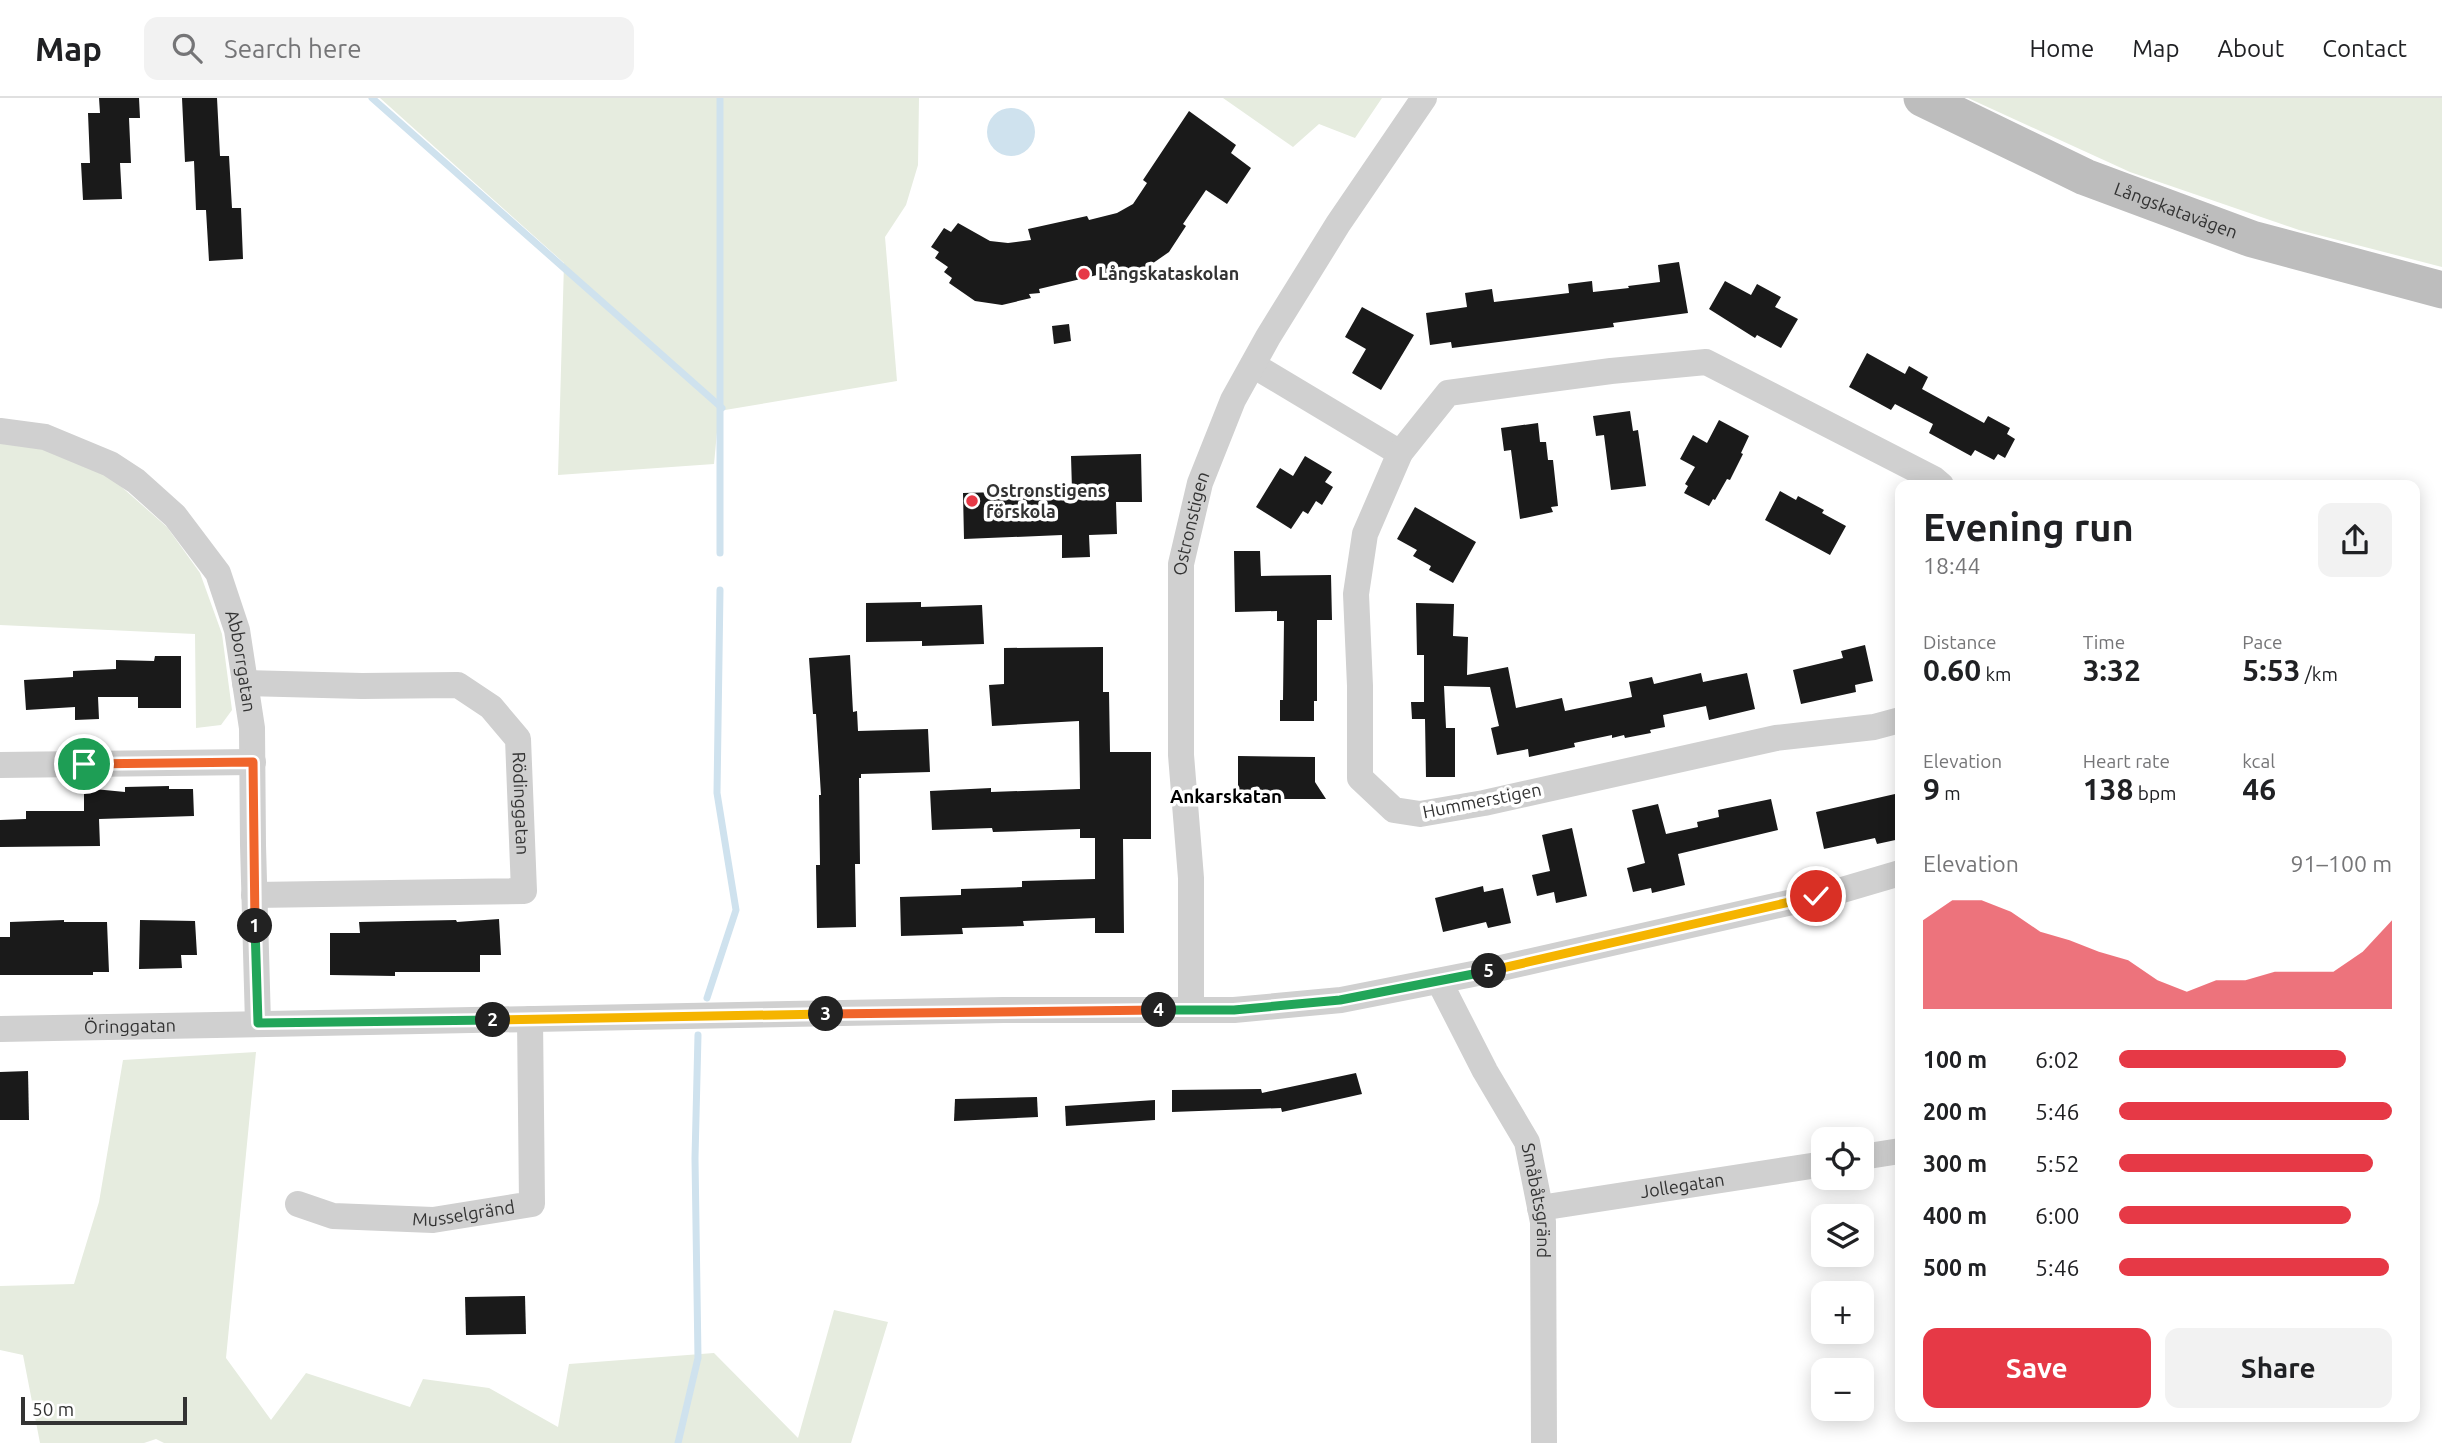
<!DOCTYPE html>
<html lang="en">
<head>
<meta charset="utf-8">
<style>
  body { margin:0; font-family:Ubuntu,sans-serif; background:#f2f2f2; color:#202124; height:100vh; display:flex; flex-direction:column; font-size:26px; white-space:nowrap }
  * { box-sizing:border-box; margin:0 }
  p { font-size:23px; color:#757577 }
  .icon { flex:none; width:38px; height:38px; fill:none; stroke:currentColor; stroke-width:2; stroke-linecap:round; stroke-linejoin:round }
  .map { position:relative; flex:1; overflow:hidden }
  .drawer { position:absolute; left:1895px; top:382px; width:525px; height:942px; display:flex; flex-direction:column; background:#fff; border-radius:14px; box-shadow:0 4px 18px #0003 }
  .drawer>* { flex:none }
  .tools { position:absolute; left:1811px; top:1029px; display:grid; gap:14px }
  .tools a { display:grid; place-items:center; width:63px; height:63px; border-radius:14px; background:#fff; box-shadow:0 4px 18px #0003; font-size:35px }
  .scale { position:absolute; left:21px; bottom:18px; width:166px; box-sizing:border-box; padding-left:7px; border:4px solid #333; border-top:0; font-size:19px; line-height:24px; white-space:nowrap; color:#333; -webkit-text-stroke:5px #fff; paint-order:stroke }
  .pin { position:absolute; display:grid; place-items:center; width:60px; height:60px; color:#fff; margin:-30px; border:4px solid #fff; border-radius:50%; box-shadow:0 2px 7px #0007 }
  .km { position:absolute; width:35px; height:35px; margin:-18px; border-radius:50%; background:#222; color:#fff; font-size:19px; line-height:35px; text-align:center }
  .round { display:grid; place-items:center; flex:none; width:74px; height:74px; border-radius:14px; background:#f2f2f2 }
  .summary { display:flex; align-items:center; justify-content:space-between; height:119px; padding:0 28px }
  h1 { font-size:38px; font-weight:700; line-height:52px }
  .figures { display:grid; grid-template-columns:repeat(3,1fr); gap:10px; height:119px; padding:7px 28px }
  .figures div { display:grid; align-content:center }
  .figures b { font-size:30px; font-weight:700 }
  .figures small { font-size:19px; font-weight:400 }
  .figures p { font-size:19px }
  .chart { height:196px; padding:14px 28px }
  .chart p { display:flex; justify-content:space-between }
  .chart svg { width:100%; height:126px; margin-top:7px; fill:#e63946; opacity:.7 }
  .primary-button { display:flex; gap:14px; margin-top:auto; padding:14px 28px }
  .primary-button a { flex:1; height:80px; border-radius:14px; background:#e63946; color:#fff; font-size:28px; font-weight:700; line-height:80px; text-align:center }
  .primary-button a+a { background:#f2f2f2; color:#202124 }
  ul { padding:0 28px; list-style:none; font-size:23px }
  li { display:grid; grid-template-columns:112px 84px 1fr; align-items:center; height:52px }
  li i { height:18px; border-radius:9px; background:#e63946 }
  header { display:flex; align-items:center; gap:42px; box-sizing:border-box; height:98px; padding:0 35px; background:#fff; border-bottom:2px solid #e0e0e0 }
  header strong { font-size:33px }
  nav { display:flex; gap:38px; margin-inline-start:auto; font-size:24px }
  .search { width:490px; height:63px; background:#f2f2f2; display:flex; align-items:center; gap:18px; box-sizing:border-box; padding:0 24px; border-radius:14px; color:#757577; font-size:26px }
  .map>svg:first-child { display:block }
  .green { fill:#e6ecdf }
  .water { fill:#cfe2ee }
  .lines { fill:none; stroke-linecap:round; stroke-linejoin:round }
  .stream { stroke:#cfe2ee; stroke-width:7 }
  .building { fill:#1a1a1a }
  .street { stroke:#d0d0d0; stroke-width:26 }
  .secondary { stroke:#bdbdbd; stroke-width:37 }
  .split-1-casing { stroke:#fff; stroke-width:14 }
  .split-2-casing { stroke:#fff; stroke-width:14 }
  .split-3-casing { stroke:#fff; stroke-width:14 }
  .split-4-casing { stroke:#fff; stroke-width:14 }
  .split-5-casing { stroke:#fff; stroke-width:14 }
  .split-6-casing { stroke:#fff; stroke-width:14 }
  .split-1 { stroke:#f0652b; stroke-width:9 }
  .split-2 { stroke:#22a559; stroke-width:9 }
  .split-3 { stroke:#f5b400; stroke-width:9 }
  .split-4 { stroke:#f0652b; stroke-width:9 }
  .split-5 { stroke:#22a559; stroke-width:9 }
  .split-6 { stroke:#f5b400; stroke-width:9 }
  .poi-dot { fill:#e63946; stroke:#fff; stroke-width:2.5 }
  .labels { text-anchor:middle; stroke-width:7; stroke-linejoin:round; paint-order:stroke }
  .street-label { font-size:18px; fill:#333; stroke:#fff }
  .poi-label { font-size:18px; font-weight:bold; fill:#333; stroke:#fff; text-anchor:start }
  .neighbourhood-label { font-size:19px; font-weight:bold; fill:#000; stroke:#fff }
</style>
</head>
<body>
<header>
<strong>Map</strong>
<div class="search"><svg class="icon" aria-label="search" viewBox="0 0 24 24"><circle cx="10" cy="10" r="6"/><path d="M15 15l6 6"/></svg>Search here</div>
<nav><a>Home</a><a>Map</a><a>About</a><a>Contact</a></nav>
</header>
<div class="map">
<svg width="2442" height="1345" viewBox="0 0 2442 1345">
  <rect width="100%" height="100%" fill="#fff"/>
  <g class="green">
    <path d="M380,0H919L918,67L906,107L885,139L897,283L719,313L714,366L558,377L564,165Z"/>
    <path d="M1223,0H1382L1355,40L1319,26L1293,49Z"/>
    <path d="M1968,0H2442V169L2299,132L2130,74Z"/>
    <path d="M36,345L108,377L167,429L200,475L222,536L232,612L221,627L196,630L195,536L0,527V346Z"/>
    <path d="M256,954L226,1260L271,1322L306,1275L410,1309L423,1281L489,1290L558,1329L569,1266L714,1255L798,1340L834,1212L888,1224L851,1345H164L156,1341L144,1345H40L23,1257L0,1252V1188L74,1186L99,1104L123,962Z"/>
  </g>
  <circle class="water" cx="1011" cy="34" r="24"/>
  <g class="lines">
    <g class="stream">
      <path d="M372,0L722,310"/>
      <path d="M720,0V455"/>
      <path d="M707,900L736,812L717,695L720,492"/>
      <path d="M678,1345L698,1260L695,1060L698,937"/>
    </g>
  </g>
  <g class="building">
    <path d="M99,0H139L140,20H129L131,65H120L122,101L83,102L81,65H90L88,15H100Z"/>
    <path d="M182,0H217L220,58H229L232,110H241L243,161L209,163L206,112H196L194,63L185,64Z"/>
    <path d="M1189,13L1236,47L1231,55L1251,70L1227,106L1206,92L1183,126L1186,128L1169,154L1146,170L1119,176L1118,172L1039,191L1040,195L1029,196L1031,200L1002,207L975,203L949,185L952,180L944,174L948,169L935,160L939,154L931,149L944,130L951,134L958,125L990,143L1008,145L1031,142L1028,131L1087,118L1089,122L1117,115L1133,106L1147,85L1143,82Z"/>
    <path d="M1679,164L1688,215L1613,225L1614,229L1452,250L1451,244L1430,247L1426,215L1467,209L1465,195L1492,191L1494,204L1569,195L1568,186L1592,183L1593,194L1629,190L1628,188L1660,184L1658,167Z"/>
    <path d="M1725,183L1751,197L1757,186L1781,199L1775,209L1798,221L1781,250L1757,237L1755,240L1709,211Z"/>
    <path d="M1362,209L1414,237L1381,292L1352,275L1366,251L1345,239Z"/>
    <path d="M1069,226L1071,243L1054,246L1052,228Z"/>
    <path d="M1867,255L1905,276L1909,268L1928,279L1922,291L1984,325L1988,318L2010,330L2007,336L2015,341L2005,360L1998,356L1994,362L1975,352L1971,358L1929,335L1933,326L1895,306L1891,312L1849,289Z"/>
    <path d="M1630,313L1633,333L1638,332L1646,388L1611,392L1604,337L1596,338L1593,318Z"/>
    <path d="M1719,322L1749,338L1741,355L1743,356L1730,382L1727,381L1715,402L1713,401L1709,408L1684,395L1688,388L1685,386L1695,369L1680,361L1693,337L1707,345Z"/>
    <path d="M1538,325L1540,344H1546L1548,362H1553L1558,408L1551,409L1553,414L1520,421L1511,352L1504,353L1501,330Z"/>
    <path d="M1141,356L1142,404H1116L1117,436L1089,437L1090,459L1062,460V437L964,441L963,395L1072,392L1071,358Z"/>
    <path d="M1305,358L1332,374L1325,384L1333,389L1322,407L1316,403L1308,416L1303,413L1291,431L1256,409L1280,370L1293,378Z"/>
    <path d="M1780,393L1796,402L1798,398L1824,412L1822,415L1846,428L1830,457L1765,422Z"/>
    <path d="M1415,409L1476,444L1453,485L1429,472L1431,468L1413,458L1417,452L1397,441Z"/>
    <path d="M1234,453H1260L1261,478L1331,477L1332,522H1317V603H1314V623H1280V602H1283L1284,523H1277V513L1235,514Z"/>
    <path d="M921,504V509L982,507L984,546L922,548V543L866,544V505Z"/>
    <path d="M1416,505L1454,506L1453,538L1468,539L1467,577L1508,569L1516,610L1562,600L1565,613L1632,599L1629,584L1652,579L1654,586L1701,575L1703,584L1747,575L1755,611L1709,622L1706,608L1663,617L1665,629L1650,632L1651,635L1625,640L1624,637L1612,640V637L1574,645L1575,649L1529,659L1528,651L1497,657L1491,630L1499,628L1490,589L1444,588L1446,630H1455V679H1426L1425,621H1412L1411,604H1424V557H1417Z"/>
    <path d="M1865,547L1873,583L1855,587L1856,594L1801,606L1793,572L1843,560L1841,553Z"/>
    <path d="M1103,549V594H1109L1110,654H1151V741H1123L1124,835H1095V820L1023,823L1024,828L962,830L963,836L901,838L900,799L961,797V791L1022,789V783L1095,781V740H1080V731L993,734L992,730L932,732L930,693L991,690V694L1080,691L1079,623L992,628L989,587L1004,586V550Z"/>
    <path d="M850,557L853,614L857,613L858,633L928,631L930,674L861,676V680H859L860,766H855L856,829L817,830L816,767H820L819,697H821L816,616H813L809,560Z"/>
    <path d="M155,558H181V610H138V599H98L99,621L75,622V609L26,612L24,582L73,579V573L116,571V562L154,563Z"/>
    <path d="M1238,658L1315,659V684L1326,701H1238Z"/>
    <path d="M169,688V691H193L194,718L99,721L100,748L0,749V722L26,721V713H84V690L125,694V689Z"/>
    <path d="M1895,696L1900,722V741L1877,746L1875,740L1824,751L1816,714Z"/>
    <path d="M1771,701L1778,732L1678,756L1685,787L1652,795L1651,790L1633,794L1627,770L1645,765L1632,712L1658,706L1666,736L1698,729L1697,724L1719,719L1718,712Z"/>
    <path d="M1572,730L1587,798L1556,805L1554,794L1537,798L1532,777L1550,773L1542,737Z"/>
    <path d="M1483,788L1484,794L1503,790L1511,825L1488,830L1486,824L1443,834L1435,800Z"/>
    <path d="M499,821L501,857H480V874H395V878L330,877V835H360L359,824L456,822L457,824Z"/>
    <path d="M64,822V824H107L109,874H93V877H0V839H10V824Z"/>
    <path d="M140,822L195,823L197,857H181L182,870L139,871Z"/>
    <path d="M28,973L29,1022H0V974Z"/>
    <path d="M1356,975L1362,996L1282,1014L1281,1010L1172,1014V992L1261,991L1262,995Z"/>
    <path d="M1037,999L1038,1019L954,1023L955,1001Z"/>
    <path d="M1155,1002V1022L1066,1028L1065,1008Z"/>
    <path d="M525,1198L526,1236L466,1237L465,1199Z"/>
  </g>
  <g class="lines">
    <g class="street">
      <path d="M1253,267L1400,355"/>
      <path id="s1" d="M0,333L45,339L110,366L136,383L175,418L218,475L237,532L252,630L253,747L258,925"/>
      <path id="s2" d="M245,585L362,588L458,587L491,609L518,641L524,793L254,797"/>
      <path d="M1900,622L1874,629L1776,640L1484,705L1420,716L1394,712L1360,680V588L1356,496L1365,436L1400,355L1448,295L1611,273L1706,264L1934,381L1941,387"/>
      <path d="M0,667L253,664"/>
      <path id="s3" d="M1439,883L1485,973L1527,1044L1543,1124L1544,1345"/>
      <path id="s4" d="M1191,912V780L1181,657V466L1200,385L1233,302L1268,239L1338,126L1424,0"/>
      <path id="s5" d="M0,931L1004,912H1234L1341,902L1488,873L1832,795L1900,775"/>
      <path d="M1862,1059L1900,1053"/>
      <path id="s6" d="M298,1106L333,1118L433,1122L532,1106L530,921"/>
      <path id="s7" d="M1540,1110L1824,1066"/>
    </g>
    <path class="secondary" id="s8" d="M1922,0L2085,79L2252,141L2442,192"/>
  </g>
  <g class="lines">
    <g class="split-1-casing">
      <path id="split-1" d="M84,666L253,664L255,828"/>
    </g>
    <g class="split-2-casing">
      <path id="split-2" d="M255,828L258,925L493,922"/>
    </g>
    <g class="split-3-casing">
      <path id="split-3" d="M493,922L826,916"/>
    </g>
    <g class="split-4-casing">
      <path id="split-4" d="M826,916L1159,912"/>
    </g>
    <g class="split-5-casing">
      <path id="split-5" d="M1159,912H1234L1340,902L1489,873"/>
    </g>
    <g class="split-6-casing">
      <path id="split-6" d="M1489,873L1816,798"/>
    </g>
    <use href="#split-1" class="split-1"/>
    <use href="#split-2" class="split-2"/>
    <use href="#split-3" class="split-3"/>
    <use href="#split-4" class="split-4"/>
    <use href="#split-5" class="split-5"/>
    <use href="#split-6" class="split-6"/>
  </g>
  <g class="poi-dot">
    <circle cx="1084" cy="176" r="7"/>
    <circle cx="972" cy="403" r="7"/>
  </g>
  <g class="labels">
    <g class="street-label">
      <text dy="6" stroke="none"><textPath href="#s8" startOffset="278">Långskatavägen</textPath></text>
      <text dy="6" stroke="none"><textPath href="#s4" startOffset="488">Ostronstigen</textPath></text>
      <text dy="6" stroke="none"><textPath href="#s1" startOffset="362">Abborrgatan</textPath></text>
      <text transform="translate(1482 703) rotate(-11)" y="6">Hummerstigen</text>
      <text dy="6" stroke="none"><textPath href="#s2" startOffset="359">Rödinggatan</textPath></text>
      <text dy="6" stroke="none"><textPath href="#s5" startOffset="130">Öringgatan</textPath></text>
      <text dy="6" stroke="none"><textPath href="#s7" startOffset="144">Jollegatan</textPath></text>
      <text dy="6" stroke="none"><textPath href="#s3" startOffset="243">Småbåtsgränd</textPath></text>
      <text dy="6" stroke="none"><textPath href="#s6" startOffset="168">Musselgränd</textPath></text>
    </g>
    <g class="poi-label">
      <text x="1098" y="182">Långskataskolan</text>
      <text x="986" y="399">Ostronstigens<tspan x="986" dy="21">förskola</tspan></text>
    </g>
    <g class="neighbourhood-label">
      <text x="1226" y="705">Ankarskatan</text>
    </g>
  </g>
</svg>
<div class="tools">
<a><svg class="icon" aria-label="locate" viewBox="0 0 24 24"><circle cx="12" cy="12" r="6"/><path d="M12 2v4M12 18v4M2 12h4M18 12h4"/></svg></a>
<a><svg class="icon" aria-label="layers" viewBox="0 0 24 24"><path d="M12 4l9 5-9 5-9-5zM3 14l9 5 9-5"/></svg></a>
<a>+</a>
<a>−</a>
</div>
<div class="scale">50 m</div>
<div class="pin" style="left:84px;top:666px;background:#1e9e55"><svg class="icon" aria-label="arrive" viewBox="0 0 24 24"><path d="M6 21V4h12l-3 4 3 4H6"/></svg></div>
<div class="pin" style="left:1816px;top:798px;background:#d93025"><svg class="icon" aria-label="check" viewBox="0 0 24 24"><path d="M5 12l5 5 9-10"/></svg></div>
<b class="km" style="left:255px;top:828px">1</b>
<b class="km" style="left:493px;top:922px">2</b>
<b class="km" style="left:826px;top:916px">3</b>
<b class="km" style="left:1159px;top:912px">4</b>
<b class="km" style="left:1489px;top:873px">5</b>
<section class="drawer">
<div class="summary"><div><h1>Evening run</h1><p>18:44</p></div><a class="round"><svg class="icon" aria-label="share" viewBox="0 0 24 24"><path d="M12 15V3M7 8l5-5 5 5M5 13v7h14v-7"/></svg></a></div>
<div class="figures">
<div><p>Distance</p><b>0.60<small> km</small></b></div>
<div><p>Time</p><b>3:32</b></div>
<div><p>Pace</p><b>5:53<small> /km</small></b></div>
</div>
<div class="figures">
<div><p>Elevation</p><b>9<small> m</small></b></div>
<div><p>Heart rate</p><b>138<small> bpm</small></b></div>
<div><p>kcal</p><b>46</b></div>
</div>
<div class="chart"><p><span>Elevation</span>91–100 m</p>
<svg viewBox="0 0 160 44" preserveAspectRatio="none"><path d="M0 44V13L10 6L20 6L30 10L40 17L50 20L60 24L70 27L80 34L90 38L100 34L110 34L120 31L130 31L140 31L150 24L160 13V44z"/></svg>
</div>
<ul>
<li><b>100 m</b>6:02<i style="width:83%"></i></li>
<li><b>200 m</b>5:46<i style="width:100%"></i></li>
<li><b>300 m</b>5:52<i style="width:93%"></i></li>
<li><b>400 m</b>6:00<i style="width:85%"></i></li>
<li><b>500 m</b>5:46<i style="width:99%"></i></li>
</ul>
<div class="primary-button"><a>Save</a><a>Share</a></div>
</section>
</div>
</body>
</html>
